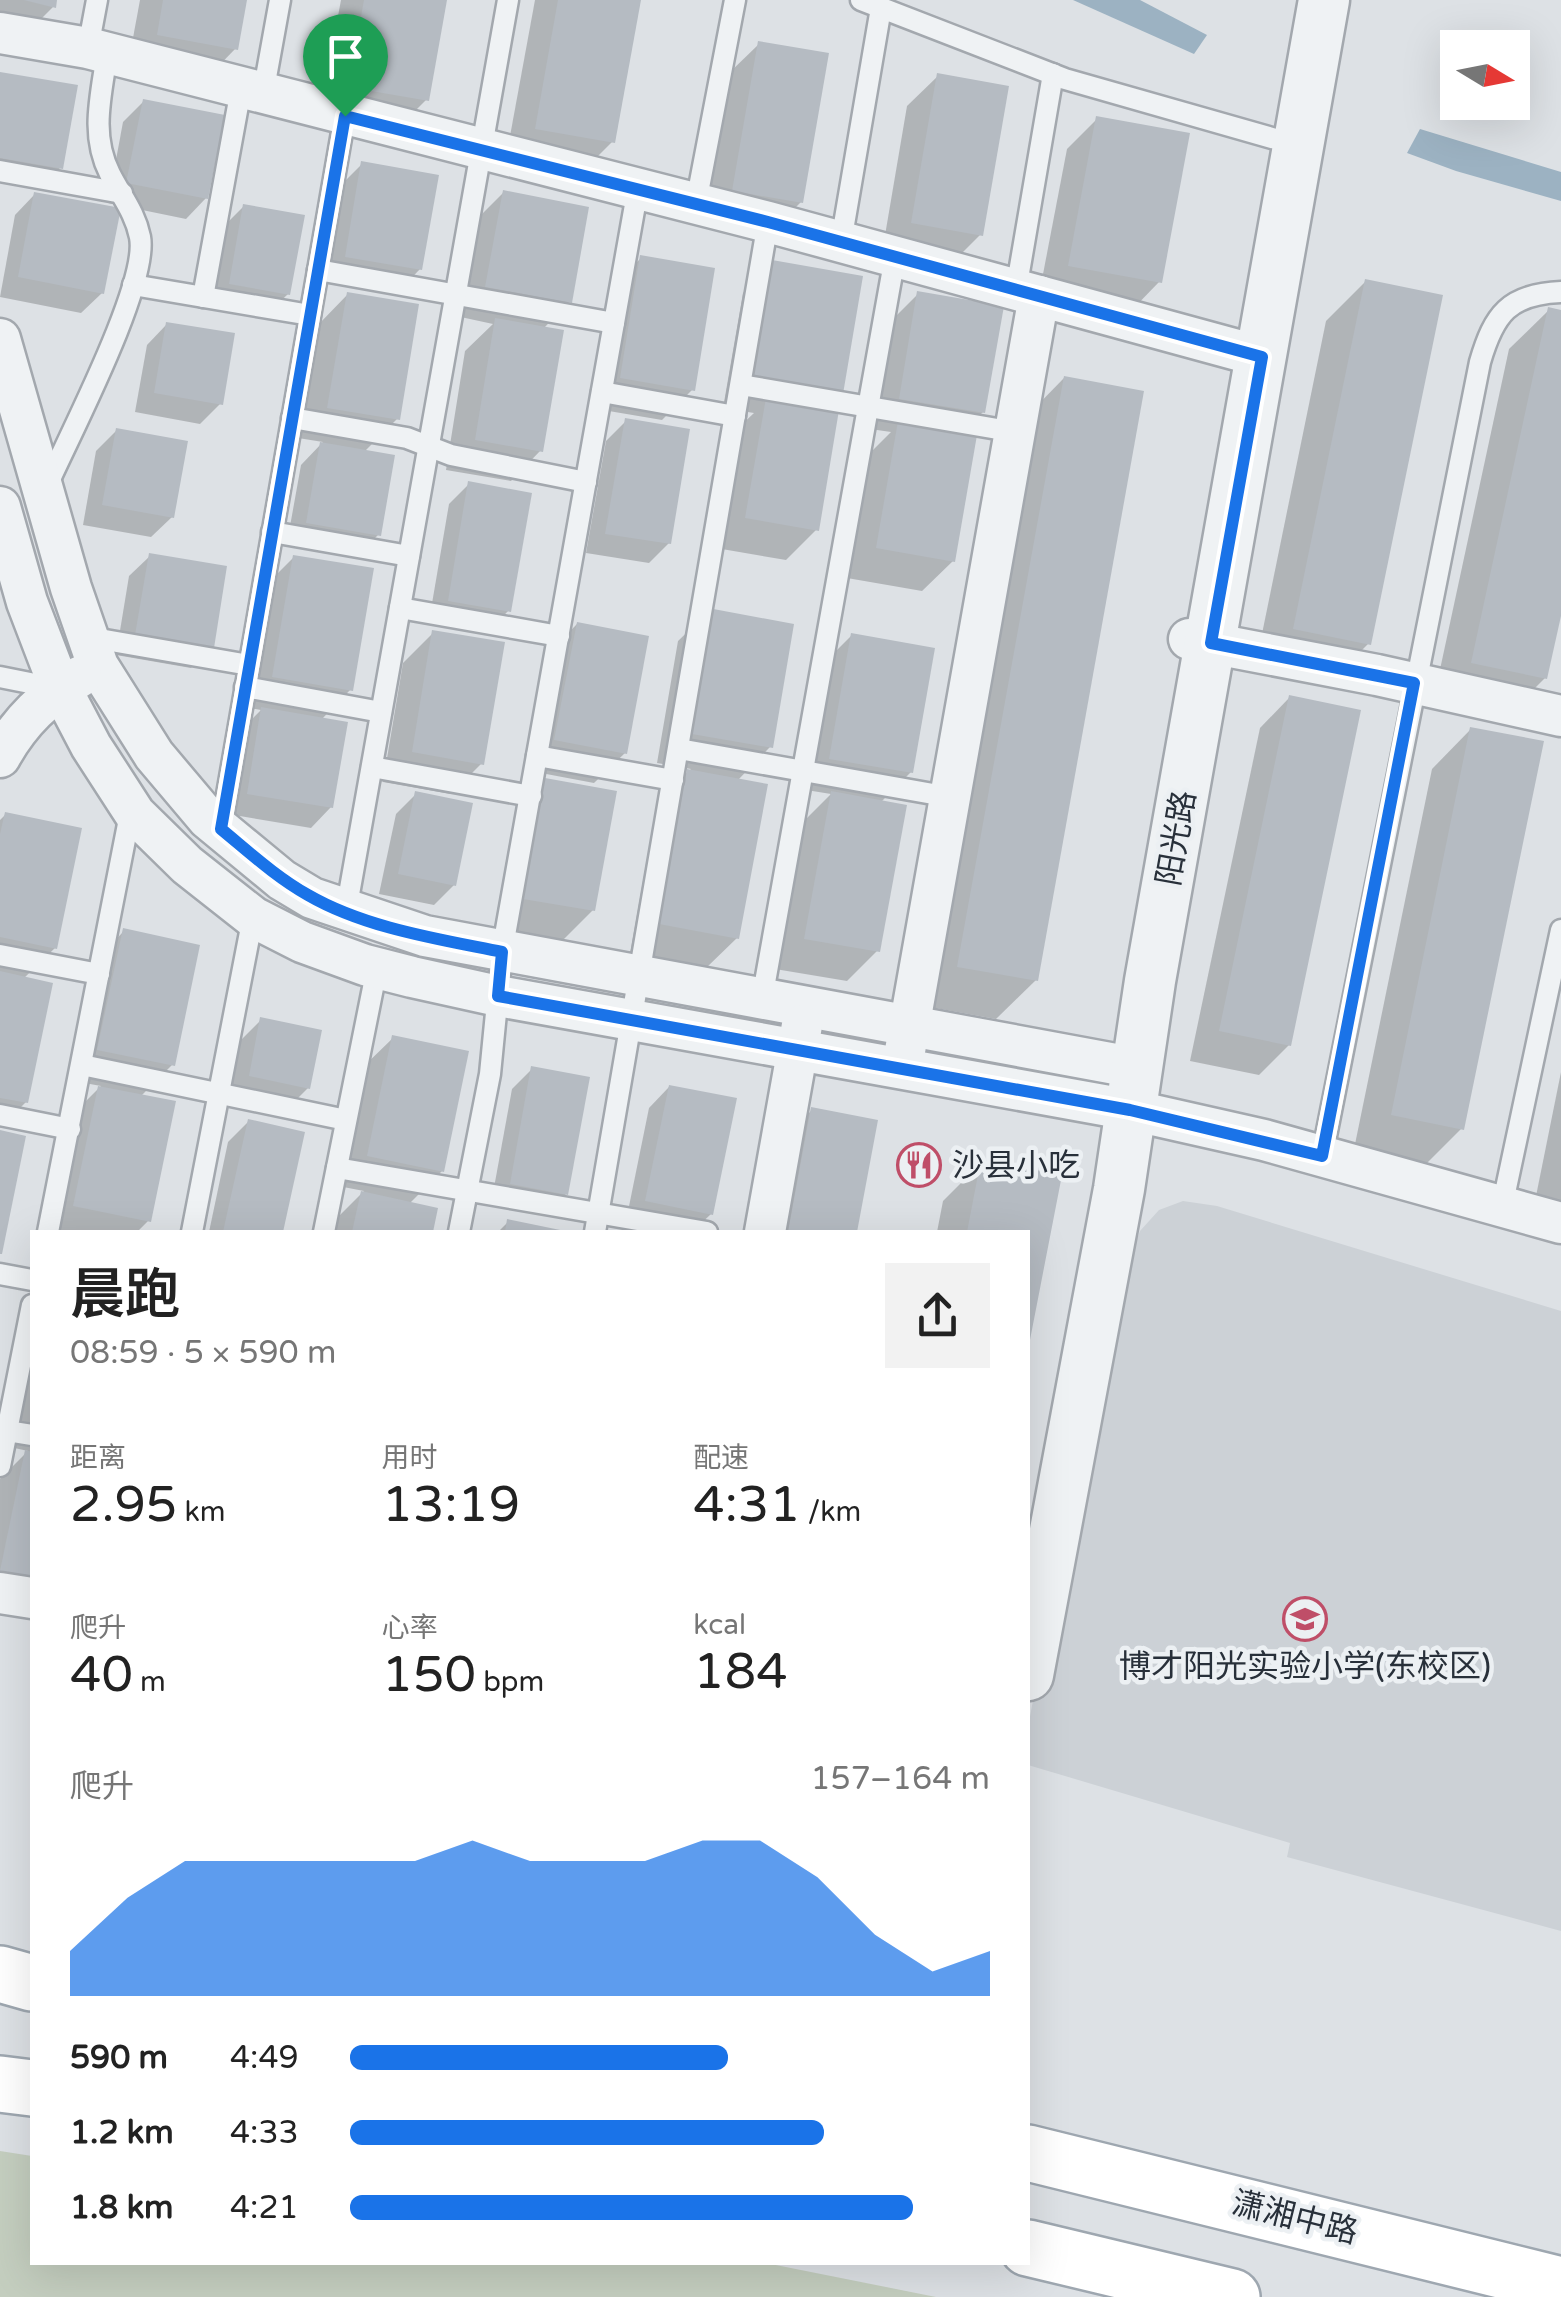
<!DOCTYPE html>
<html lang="zh">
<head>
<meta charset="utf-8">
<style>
  body { margin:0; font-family:"Varela Round","Noto Sans SC",sans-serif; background:#f2f2f2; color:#222; height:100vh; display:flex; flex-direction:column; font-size:38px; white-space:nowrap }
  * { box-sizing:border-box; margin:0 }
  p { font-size:32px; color:#767676 }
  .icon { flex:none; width:55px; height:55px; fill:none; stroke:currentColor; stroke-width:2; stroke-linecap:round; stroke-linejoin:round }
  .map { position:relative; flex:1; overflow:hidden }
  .panel { position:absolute; left:30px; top:1230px; width:1000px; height:1035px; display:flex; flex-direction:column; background:#fff; border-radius:0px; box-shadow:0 10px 40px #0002 }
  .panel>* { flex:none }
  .needle { width:65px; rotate:100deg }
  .fabs { position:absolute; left:1440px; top:30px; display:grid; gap:20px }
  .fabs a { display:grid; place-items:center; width:90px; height:90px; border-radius:0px; background:#fff; box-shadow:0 10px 40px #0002; font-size:50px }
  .pin { position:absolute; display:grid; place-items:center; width:85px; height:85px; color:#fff; margin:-102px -42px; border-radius:50% 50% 50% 0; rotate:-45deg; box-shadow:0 0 10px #0007 }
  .pin .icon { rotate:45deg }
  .round { display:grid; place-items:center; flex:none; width:105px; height:105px; border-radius:0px; background:#f2f2f2 }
  .headline { display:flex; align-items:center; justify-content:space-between; height:170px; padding:0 40px }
  h1 { font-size:55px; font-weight:600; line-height:75px }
  .metrics { display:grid; grid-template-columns:repeat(3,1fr); gap:15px; height:170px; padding:10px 40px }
  .metrics div { display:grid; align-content:center }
  .metrics b { font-size:50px; font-weight:600 }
  .metrics small { font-size:28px; font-weight:400 }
  .metrics p { font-size:28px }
  .chart { height:280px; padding:20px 40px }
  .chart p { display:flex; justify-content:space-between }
  .chart svg { width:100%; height:180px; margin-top:10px; fill:#1a73e8; opacity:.7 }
  ul { padding:0 40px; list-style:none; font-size:32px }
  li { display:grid; grid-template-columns:160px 120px 1fr; align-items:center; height:75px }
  li i { height:25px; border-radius:12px; background:#1a73e8 }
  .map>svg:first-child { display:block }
  .built { fill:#ccd1d6 }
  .green { fill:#c4cebf }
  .water { fill:#9cb2c2 }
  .shadow { fill:#0003 }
  .building { fill:#b5bbc2 }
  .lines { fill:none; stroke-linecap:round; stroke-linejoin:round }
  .service-casing { stroke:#a3a8ae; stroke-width:25 }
  .minor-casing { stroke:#a3a8ae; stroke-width:45 }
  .tertiary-casing { stroke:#a3a8ae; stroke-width:55 }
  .primary-casing { stroke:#9ea7b0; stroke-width:60 }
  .service { stroke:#eff2f4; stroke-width:20 }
  .minor { stroke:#eff2f4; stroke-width:40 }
  .tertiary { stroke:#eff2f4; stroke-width:50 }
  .primary { stroke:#fff; stroke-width:55 }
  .route-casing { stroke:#fff; stroke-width:20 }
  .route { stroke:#1a73e8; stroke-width:12 }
  .labels { text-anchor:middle; stroke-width:9; stroke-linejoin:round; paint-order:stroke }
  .street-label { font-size:32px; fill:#28303a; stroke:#ecf0f3 }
  .poi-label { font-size:32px; fill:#28303a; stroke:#ecf0f3; text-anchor:start }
</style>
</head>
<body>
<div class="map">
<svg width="1561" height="2297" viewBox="0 0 1561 2297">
  <rect width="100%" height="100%" fill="#dde1e5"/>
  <path class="built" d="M1183,1201L1217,1206L1561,1311V1931L1287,1857L1290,1843L1028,1765V1727L1069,1511L1131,1255L1140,1231L1159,1210Z"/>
  <path class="green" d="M0,2151L32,2156V2262H761L936,2297H0Z"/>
  <g class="water">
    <path d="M1073,0H1140L1207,35L1194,54Z"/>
    <path d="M1420,129L1561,172V201L1456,171L1407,153Z"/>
  </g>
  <g class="shadow">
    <path d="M0,0H55L54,6L23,37L0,33Z"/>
    <path d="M140,0H245L236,48L206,79L128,65Z"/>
    <path d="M341,0H445L426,100L396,130L319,116Z"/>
    <path d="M535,0H638L612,142L582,172L506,158Z"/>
    <path d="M759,44L801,202L771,232L703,221L728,74Z"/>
    <path d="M0,76L60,168L40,188L0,181Z"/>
    <path d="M938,76L981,234L950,265L882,253L907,106Z"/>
    <path d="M144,101L206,198L186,219L108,203L123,122Z"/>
    <path d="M1097,119L1159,282L1129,313L1039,295L1067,149Z"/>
    <path d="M362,164L420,269L400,290L326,277L342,184Z"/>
    <path d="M503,193L569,302L543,329L541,450L511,481L446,470L465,351L493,324L456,316L473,223Z"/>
    <path d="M35,194L102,293L81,313L0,297L15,215Z"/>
    <path d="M244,206L288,294L267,314L210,304L223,227Z"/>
    <path d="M641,258L692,390L662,420L591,408L611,288Z"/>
    <path d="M773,263L816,530L786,560L716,548L736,430L754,413L723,408L743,293Z"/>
    <path d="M1365,282L1368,644L1329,683L1255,668L1326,321Z"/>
    <path d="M348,294L397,419L364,452L378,535L358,555L287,543L301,465L323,442L298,438L318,325Z"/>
    <path d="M918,294L983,412L960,434L953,561L922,591L847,578L869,454L891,432L870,429L888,324Z"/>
    <path d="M1549,310L1561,313V604L1545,678L1505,718L1433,702L1509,349Z"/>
    <path d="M167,324L220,404L200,424L135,412L147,345Z"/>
    <path d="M1064,378L1036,980L996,1019L919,1005L1025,418Z"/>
    <path d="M626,421L669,543L649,563L586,553L606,441Z"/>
    <path d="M116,431L172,517L151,537L83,525L96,451Z"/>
    <path d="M469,484L509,610L489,631L429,621L449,504Z"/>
    <path d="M150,556L211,647L191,668L116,655L129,576Z"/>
    <path d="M294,557L351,689L321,720L331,807L311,828L228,814L241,730L261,710L243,707L263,588Z"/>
    <path d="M709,611L770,747L737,781V938L706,968L630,954L657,802L691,769L657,763L678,641Z"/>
    <path d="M577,624L625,753L594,783L525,770L547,655Z"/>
    <path d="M433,633L481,764L451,794L383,782L403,663Z"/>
    <path d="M851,636L911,772L880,803L877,951L847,981L775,969L801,824L831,794L800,789L821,666Z"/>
    <path d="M1290,697L1289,1045L1259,1075L1190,1061L1260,728Z"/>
    <path d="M1471,729L1462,1128L1422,1168L1353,1154L1432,769Z"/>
    <path d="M545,781L593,910L563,940L494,929L515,811Z"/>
    <path d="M416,794L454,885L434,905L379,894L396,814Z"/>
    <path d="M5,815L55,948L23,979L26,1102L0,1128V820Z"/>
    <path d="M124,931L173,1064L140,1097L148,1221L137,1232H45L68,1119L101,1086L68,1080L94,962Z"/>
    <path d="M261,1020L308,1088L288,1108L230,1096L241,1040Z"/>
    <path d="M393,1038L442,1171L409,1204L435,1210L430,1232H330L331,1224L364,1191L338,1186L362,1068Z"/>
    <path d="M532,1069L566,1194L546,1214L491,1204L512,1089Z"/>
    <path d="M1561,1072V1211L1534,1206Z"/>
    <path d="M669,1087L711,1214L692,1232L626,1221L649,1108Z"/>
    <path d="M812,1110L875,1122L855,1232H757L773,1149Z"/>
    <path d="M248,1122L302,1134L281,1232H209L228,1142Z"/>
    <path d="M982,1162L1060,1177L1028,1341V1232H937L943,1201Z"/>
    <path d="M508,1222L562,1232H498Z"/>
    <path d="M32,1320V1614L0,1607V1479L28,1451L1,1445Z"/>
  </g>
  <g class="building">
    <path d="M24,0H57L56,8Z"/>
    <path d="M163,0H247L238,50L157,35Z"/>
    <path d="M364,0H447L429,101L348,87Z"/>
    <path d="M558,0H641L615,143L535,129Z"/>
    <path d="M758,41L829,53L803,203L732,191Z"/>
    <path d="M0,72L78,85L63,169L0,158Z"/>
    <path d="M937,73L1009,86L983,236L911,223Z"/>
    <path d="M143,99L225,115L208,199L126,183Z"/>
    <path d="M1096,116L1190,133L1162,283L1068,266Z"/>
    <path d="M361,161L439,175L422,270L345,257Z"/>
    <path d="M503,190L589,207L572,303L485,287Z"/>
    <path d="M34,192L121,208L104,294L18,277Z"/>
    <path d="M243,204L305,215L290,295L229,284Z"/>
    <path d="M640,255L715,268L695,391L620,378Z"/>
    <path d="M772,260L863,276L843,394L752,378Z"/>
    <path d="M1365,279L1443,295L1371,645L1293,629Z"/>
    <path d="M917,291L1004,306L985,413L899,399Z"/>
    <path d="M347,292L419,304L400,420L327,408Z"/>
    <path d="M1548,307L1561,310V616L1547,679L1471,663Z"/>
    <path d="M495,318L564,330L543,452L475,440Z"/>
    <path d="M166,322L235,333L223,405L154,393Z"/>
    <path d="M1064,376L1144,391L1038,981L957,967Z"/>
    <path d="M766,398L839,410L819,531L745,518Z"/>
    <path d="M625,418L690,429L671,544L605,534Z"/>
    <path d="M898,421L977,435L955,562L876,548Z"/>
    <path d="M116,428L188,441L174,518L102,505Z"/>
    <path d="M320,442L395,455L381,536L306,523Z"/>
    <path d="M468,481L532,493L511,612L448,601Z"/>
    <path d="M149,553L227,566L214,648L135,635Z"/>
    <path d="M293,555L374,568L353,691L272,677Z"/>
    <path d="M708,608L794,624L773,748L686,733Z"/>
    <path d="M577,622L649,636L627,754L554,740Z"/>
    <path d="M432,630L505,642L484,765L412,752Z"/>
    <path d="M851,633L935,648L913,773L829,759Z"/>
    <path d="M1289,695L1361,710L1291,1046L1219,1031Z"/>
    <path d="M261,707L348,722L333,808L247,794Z"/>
    <path d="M1470,727L1544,741L1464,1130L1391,1115Z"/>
    <path d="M687,769L768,784L739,939L659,924Z"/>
    <path d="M545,778L617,791L595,911L523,899Z"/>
    <path d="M415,791L473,803L456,886L398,874Z"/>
    <path d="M831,791L907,805L880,952L804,939Z"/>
    <path d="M5,812L82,828L57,949L0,937V834Z"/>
    <path d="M123,928L200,945L175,1066L97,1050Z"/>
    <path d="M0,971L53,983L28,1103L0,1098Z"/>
    <path d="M260,1017L322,1030L310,1089L249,1076Z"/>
    <path d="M392,1035L469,1051L444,1172L367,1156Z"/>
    <path d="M531,1066L590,1077L568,1195L510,1184Z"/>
    <path d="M669,1085L737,1098L713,1215L645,1201Z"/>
    <path d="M98,1086L176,1101L151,1222L73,1206Z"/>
    <path d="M811,1107L878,1120L857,1232H788Z"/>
    <path d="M248,1119L305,1132L283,1232H223Z"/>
    <path d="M0,1130L26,1136L2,1254H0Z"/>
    <path d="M981,1159L1062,1175L1029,1345L1028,1232H967Z"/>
    <path d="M361,1191L438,1208L433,1232H352Z"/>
    <path d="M507,1219L565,1231V1232H505Z"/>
    <path d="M25,1450L32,1452V1578L0,1571Z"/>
  </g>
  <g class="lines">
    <g class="service-casing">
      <g id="service">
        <path d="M861,0L1065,79L1279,140"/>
        <path d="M88,48L97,0"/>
        <path d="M263,94L280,0"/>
        <path d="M0,171L122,193"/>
        <path d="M696,203L735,0"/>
        <path d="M841,242L881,8"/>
        <path d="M318,270L614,323"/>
        <path d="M133,285L310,315"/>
        <path d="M1016,290L1053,74"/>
        <path d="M203,297L241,89"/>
        <path d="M741,385L1015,432"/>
        <path d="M602,392L735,416"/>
        <path d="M292,418L407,438L451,455L586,482"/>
        <path d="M46,488C68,438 149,284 140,237C135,212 121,196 110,174C90,135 101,96 107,54"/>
        <path d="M272,532L409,556"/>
        <path d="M400,608L559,636"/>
        <path d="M88,637L249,665"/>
        <path d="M0,677L60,689"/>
        <path d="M245,687L381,712"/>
        <path d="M679,749L950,797"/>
        <path d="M537,756L673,780"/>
        <path d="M372,767L531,796"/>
        <path d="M221,829L345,115"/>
        <path d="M346,911L508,0"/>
        <path d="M0,955L99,974"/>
        <path d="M762,999L895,257"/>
        <path d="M82,1065L346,1120"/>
        <path d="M0,1115L70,1129"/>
        <path d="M1322,1156L1480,362C1494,314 1509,294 1561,292"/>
        <path d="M337,1168L707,1232"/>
        <path d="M1502,1207L1561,930"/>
        <path d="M48,1232L131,809"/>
        <path d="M192,1232L253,917"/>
        <path d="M324,1232L377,968"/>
        <path d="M459,1232L490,1074L502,952L638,188"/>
        <path d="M595,1232L768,222"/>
        <path d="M0,1274L32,1280"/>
        <path d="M0,1430L32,1435"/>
        <path d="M0,1466L32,1305"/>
      </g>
    </g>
    <g class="minor-casing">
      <g id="minor">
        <path d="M0,33L88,48L768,222L1263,357"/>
        <path d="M0,339L71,588L98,666L154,755L208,819L282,880L312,898L425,936L1137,1068"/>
        <path d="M0,507L27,602L58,683L91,746L135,814L187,865L253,917L302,942L365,965L412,977L498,996L1131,1110L1264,1140L1561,1223"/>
        <path d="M1189,639L1377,675L1561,716"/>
        <path d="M0,757C20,721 45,697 81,676"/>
        <path d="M905,1051L1039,296"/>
        <path d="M765,1232L802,1025"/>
        <path d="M0,1593L32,1598"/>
      </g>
    </g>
    <g class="tertiary-casing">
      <path id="tertiary" d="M1028,1675L1119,1189L1150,981L1324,0"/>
    </g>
    <g class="primary-casing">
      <g id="primary">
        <path d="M0,1974L32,1983"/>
        <path d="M0,2084L32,2088"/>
        <path d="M1028,2153L1561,2285"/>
        <path d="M1028,2248L1232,2297"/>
      </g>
    </g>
    <use href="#service" class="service"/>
    <use href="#minor" class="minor"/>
    <use href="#tertiary" class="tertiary"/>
    <use href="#primary" class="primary"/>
  </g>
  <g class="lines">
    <g class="route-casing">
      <path id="route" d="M345,116L768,222L1262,357L1211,643L1414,683L1322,1156L1130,1110L498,996L502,952C438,939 365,928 308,895C276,877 249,852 221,829Z"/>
    </g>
    <use href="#route" class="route"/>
  </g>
  <defs>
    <g id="restaurant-ring" transform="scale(2.25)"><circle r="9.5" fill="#ecf0f3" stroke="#bf4e68" stroke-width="1.5"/><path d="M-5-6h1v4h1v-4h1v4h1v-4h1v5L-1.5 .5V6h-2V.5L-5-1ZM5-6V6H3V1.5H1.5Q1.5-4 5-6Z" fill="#bf4e68"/></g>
    <g id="school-ring" transform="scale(2.25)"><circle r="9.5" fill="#ecf0f3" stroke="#bf4e68" stroke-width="1.5"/><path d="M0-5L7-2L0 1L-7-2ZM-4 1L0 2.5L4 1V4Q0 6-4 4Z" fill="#bf4e68"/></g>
  </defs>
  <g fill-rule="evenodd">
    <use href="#restaurant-ring" x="919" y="1165"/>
    <use href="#school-ring" x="1305" y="1619"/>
  </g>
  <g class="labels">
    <g class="street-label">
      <text transform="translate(1176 838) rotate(-80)" y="11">阳光路</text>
      <text transform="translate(1295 2217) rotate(14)" y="11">潇湘中路</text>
    </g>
    <g class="poi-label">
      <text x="952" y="1176">沙县小吃</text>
      <text x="1305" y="1677" text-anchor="middle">博才阳光实验小学(东校区)</text>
    </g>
  </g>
</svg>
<div class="fabs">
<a><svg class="needle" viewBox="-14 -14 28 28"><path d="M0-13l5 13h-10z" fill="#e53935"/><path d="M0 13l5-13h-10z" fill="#767676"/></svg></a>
</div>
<div class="pin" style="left:345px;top:116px;background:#1e9e55"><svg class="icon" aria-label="arrive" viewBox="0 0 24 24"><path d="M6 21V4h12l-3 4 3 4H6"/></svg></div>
<section class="panel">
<div class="headline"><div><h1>晨跑</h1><p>08:59 · 5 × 590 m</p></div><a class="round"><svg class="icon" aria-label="share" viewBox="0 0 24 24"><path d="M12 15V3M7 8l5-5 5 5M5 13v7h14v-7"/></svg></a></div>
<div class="metrics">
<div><p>距离</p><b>2.95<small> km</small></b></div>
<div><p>用时</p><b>13:19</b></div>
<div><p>配速</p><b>4:31<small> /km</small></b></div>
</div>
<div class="metrics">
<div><p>爬升</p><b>40<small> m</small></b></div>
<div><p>心率</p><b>150<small> bpm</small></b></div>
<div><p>kcal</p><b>184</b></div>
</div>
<div class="chart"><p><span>爬升</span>157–164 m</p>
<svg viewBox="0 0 160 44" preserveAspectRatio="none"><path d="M0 44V33L10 20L20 11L30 11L40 11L50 11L60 11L70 6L80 11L90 11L100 11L110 6L120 6L130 15L140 29L150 38L160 33V44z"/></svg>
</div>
<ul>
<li><b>590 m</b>4:49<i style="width:59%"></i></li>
<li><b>1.2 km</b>4:33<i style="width:74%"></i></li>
<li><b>1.8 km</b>4:21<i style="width:88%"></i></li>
</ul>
</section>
</div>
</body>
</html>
